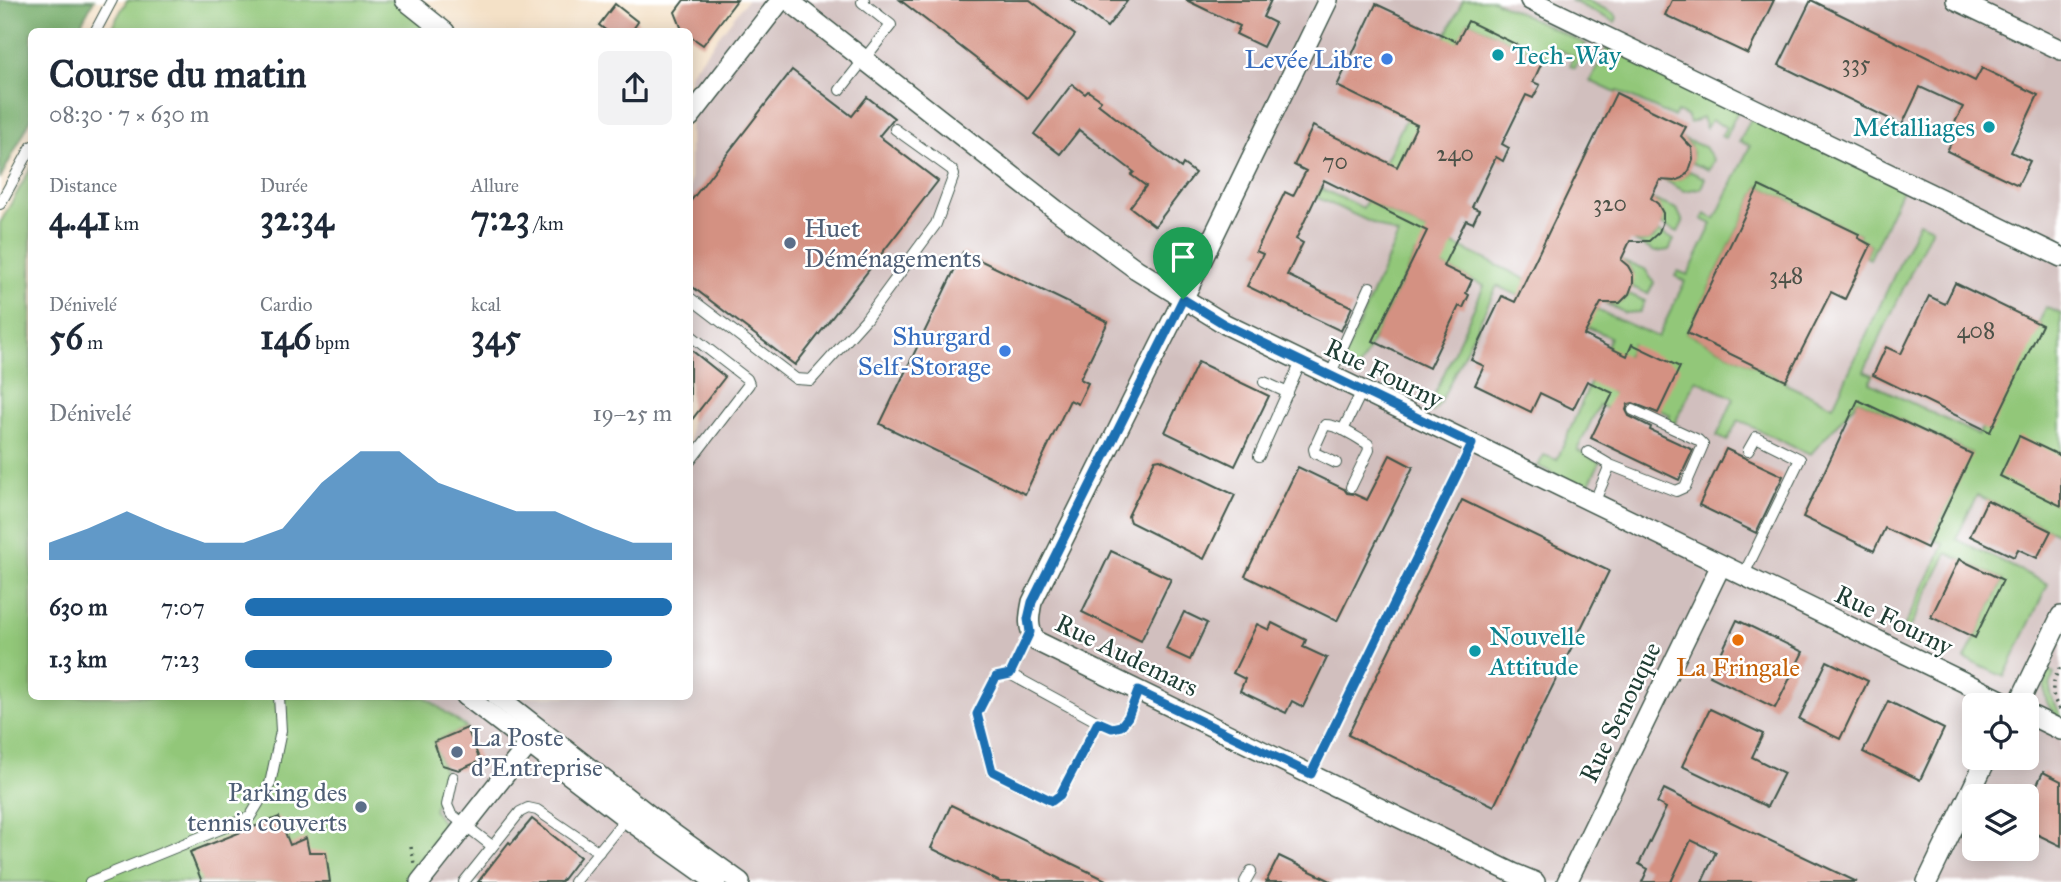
<!DOCTYPE html>
<html lang="fr">
<head>
<meta charset="utf-8">
<style>
  body { margin:0; font-family:"IM FELL Great Primer",serif; background:#f2f2f3; color:#1f2937; height:100vh; display:flex; flex-direction:column; font-size:26px; white-space:nowrap }
  * { box-sizing:border-box; margin:0 }
  p { font-size:23px; color:#747a83 }
  .icon { flex:none; width:38px; height:38px; fill:none; stroke:currentColor; stroke-width:2; stroke-linecap:round; stroke-linejoin:round }
  .map { position:relative; flex:1; overflow:hidden }
  .panel { position:absolute; left:28px; top:28px; width:665px; height:672px; display:flex; flex-direction:column; background:#fff; border-radius:10px; box-shadow:0 4px 18px #0003 }
  .panel>* { flex:none }
  .tools { position:absolute; left:1962px; top:693px; display:grid; gap:14px }
  .tools a { display:grid; place-items:center; width:77px; height:77px; border-radius:10px; background:#fff; box-shadow:0 4px 18px #0003; font-size:35px }
  .pin { position:absolute; display:grid; place-items:center; width:60px; height:60px; color:#fff; margin:-72px -30px; border-radius:50% 50% 50% 0; rotate:-45deg; box-shadow:0 0 7px #0007 }
  .pin .icon { rotate:45deg }
  .round { display:grid; place-items:center; flex:none; width:74px; height:74px; border-radius:10px; background:#f2f2f3 }
  .summary { display:flex; align-items:center; justify-content:space-between; height:119px; padding:0 21px }
  h1 { font-size:38px; font-weight:700; line-height:52px }
  .figures { display:grid; grid-template-columns:repeat(3,1fr); gap:10px; height:119px; padding:7px 21px }
  .figures div { display:grid; align-content:center }
  .figures b { font-size:35px; font-weight:700 }
  .figures small { font-size:19px; font-weight:400 }
  .figures p { font-size:19px }
  .chart { height:196px; padding:14px 21px }
  .chart p { display:flex; justify-content:space-between }
  .chart svg { width:100%; height:126px; margin-top:7px; fill:#1f6fb2; opacity:.7 }
  ul { padding:0 21px; list-style:none; font-size:23px }
  li { display:grid; grid-template-columns:112px 84px 1fr; align-items:center; height:52px }
  li i { height:18px; border-radius:9px; background:#1f6fb2 }
  .map>svg:first-child { display:block }
  .industrial { fill:#d1bfbe; fill-rule:evenodd }
  .green { fill:#92c779; stroke:#588256; stroke-width:2 }
  .forest { fill:#75ac69; stroke:#4a744e; stroke-width:2 }
  .building { fill:#d49182 }
  .lines { fill:none; stroke-linecap:round; stroke-linejoin:round }
  .service-casing { stroke:#3f564a; stroke-width:12 }
  .minor-casing { stroke:#3f564a; stroke-width:22 }
  .path { stroke:#3f564a; stroke-width:3.5; stroke-dasharray:2 5; stroke-linecap:butt }
  .service { stroke:#fff; stroke-width:10 }
  .minor { stroke:#fff; stroke-width:19 }
  .route-casing { stroke:#fff; stroke-width:14 }
  .route { stroke:#1f6fb2; stroke-width:9 }
  .culture-dot { fill:#0f9aa8; stroke:#fff; stroke-width:2.5 }
  .shop-dot { fill:#3f7fe0; stroke:#fff; stroke-width:2.5 }
  .service-dot { fill:#5c6f8a; stroke:#fff; stroke-width:2.5 }
  .food-dot { fill:#e8710a; stroke:#fff; stroke-width:2.5 }
  .labels { text-anchor:middle; stroke-width:5; stroke-linejoin:round; paint-order:stroke }
  .number-label { font-size:23px; fill:#4c5248 }
  .culture-label { font-size:26px; fill:#0d838f; stroke:#fff; text-anchor:start }
  .shop-label { font-size:26px; fill:#366cbe; stroke:#fff; text-anchor:end }
  .service-label { font-size:26px; fill:#4e5e75; stroke:#fff; text-anchor:start }
  .street-label { font-size:26px; fill:#1f3d34; stroke:#fff }
  .food-label { font-size:26px; fill:#c56008; stroke:#fff }
</style>
</head>
<body>
<div class="map">
<svg width="2061" height="882" viewBox="0 0 2061 882">
  <rect width="100%" height="100%" fill="#fff"/>
  <filter id="ink" filterUnits="userSpaceOnUse"><feTurbulence type="fractalNoise" baseFrequency=".0143" numOctaves="2"/><feDisplacementMap in="SourceGraphic" scale="14" xChannelSelector="R" yChannelSelector="G"/><feConvolveMatrix kernelMatrix="1 2 1 2 8 2 1 2 1" color-interpolation-filters="sRGB"/></filter>
  <filter id="wash" filterUnits="userSpaceOnUse"><feTurbulence type="fractalNoise" baseFrequency=".00686" numOctaves="4" result="noise"/><feDisplacementMap in="SourceGraphic" scale="28" xChannelSelector="R" yChannelSelector="G"/><feGaussianBlur stdDeviation="1.57" result="paint"/><feColorMatrix in="noise" values="0 0 0 0 0 0 0 0 0 0 0 0 0 0 0 0 0 1.4 0 .05"/><feComposite in="paint" operator="in"/></filter>
  <g filter="url(#wash)">
    <rect width="100%" height="100%" fill="#f4e1c7"/>
    <path class="industrial" d="M747,0H2061V882H405L445,826L434,810L445,774L434,742L467,728L425,697L690,696V73ZM1974,705H2026V758H1974ZM1974,796H2026V849H1974Z"/>
    <g class="green">
      <path d="M127,0H393L432,31L109,32Z"/>
      <path d="M1463,0H1493L1586,44L1575,68L1570,66L1573,56L1557,49L1553,59L1544,58L1468,21L1378,207L1595,313L1597,310L1658,337L1685,281L1675,276L1678,271L1688,275L1712,224L1702,219L1705,214L1715,219L1750,146L1740,141L1752,116L1903,187L1870,259L1866,257L1871,245L1858,238L1859,234L1759,186L1687,333L1786,381V384L1833,406L1919,222L1932,228L1864,371L1873,375L1870,383L1978,435L2042,325L2039,323L2046,307L2061,314V535L1977,495L1956,539L2048,584L2004,677L1965,659L2003,580L1947,553L1908,632L1903,629L1944,545L1932,538L1971,453L1858,400L1810,455L1738,420L1727,441L1717,436L1734,398L1696,380L1674,425L1656,417L1657,415L1667,420L1670,415L1659,409L1632,345L1610,391L1624,399L1617,414L1599,405L1577,450L1600,462L1586,490L1538,466L1544,455L1557,460L1610,337L1497,286L1439,405L1433,412L1429,410L1432,400L1484,286L1416,253L1355,377L1339,369L1398,235L1316,197L1320,188L1363,208Z"/>
      <path d="M1570,0H1587L1615,14L1617,18L1615,22Z"/>
      <path d="M1610,48L1738,111L1725,138L1721,136L1726,127L1711,120L1706,128L1702,118L1690,123L1688,117L1677,112L1674,117L1618,91L1616,93L1590,81L1605,51Z"/>
      <path d="M1681,138L1705,147L1714,160L1709,170L1692,163C1694,151 1692,144 1681,138Z"/>
      <path d="M31,168L32,696L425,697L467,728L434,742L445,774L434,810L445,826L405,882H0V223Z"/>
      <path d="M1689,171L1705,178L1701,188L1684,191L1661,178C1673,180 1681,182 1689,171Z"/>
      <path d="M1651,199L1677,209L1683,222L1678,232L1662,225C1665,213 1661,206 1651,199Z"/>
      <path d="M1659,232L1674,240L1669,250L1655,252L1631,239C1643,243 1652,243 1659,232Z"/>
      <path d="M1621,261L1645,269L1654,283L1648,294L1632,287C1635,275 1631,266 1621,261Z"/>
      <path d="M1629,294L1645,301L1640,312L1625,313L1601,301C1612,306 1622,304 1629,294Z"/>
      <path d="M2048,671L2054,674C2042,703 2061,701 2061,720C2044,706 2041,691 2048,671Z"/>
    </g>
    <path class="forest" d="M0,0H94L77,31L32,32L31,119L0,179Z"/>
    <g id="blocks">
      <g class="building">
        <path d="M684,0H737L703,45L690,36V32H683L675,12Z"/>
        <path d="M900,0H1030L1075,35L1027,98Z"/>
        <path d="M1072,0H1128L1107,27Z"/>
        <path d="M1186,0H1271L1263,17L1275,23L1263,47L1236,34L1240,26Z"/>
        <path d="M1672,0H1774L1748,54L1665,15Z"/>
        <path d="M1811,0L1975,81L1982,68L2038,95L2011,152L2030,161L2018,185L1947,151L1958,129L1953,126L1963,107L1920,87L1902,125L1779,65Z"/>
        <path d="M615,4L638,22L631,32H608L599,25Z"/>
        <path d="M1376,4L1457,42L1468,21L1544,58L1533,82L1540,85L1533,98L1526,95L1502,144L1509,148L1503,161L1496,157L1472,207L1479,210L1473,223L1466,220L1443,266L1472,280L1466,293L1469,295L1463,308L1459,306L1429,368L1373,341L1427,231L1324,180L1296,239L1303,243L1287,275L1352,307L1341,331L1247,286L1263,254L1256,251L1285,192L1293,196L1306,171L1294,165L1313,126L1397,167L1417,125L1337,86Z"/>
        <path d="M792,70L852,116L867,97L894,118L879,136L938,181L795,365L690,285V202Z"/>
        <path d="M1072,84L1085,94L1088,91L1101,100L1098,104L1181,168L1183,164L1195,173L1155,226L1130,207L1146,186L1131,175L1134,172L1079,130L1060,154L1034,134Z"/>
        <path d="M1616,93L1686,127L1681,136L1692,148L1693,159L1689,171L1683,178L1675,181L1660,180L1651,198L1658,204L1663,213V221L1659,232L1649,241H1630L1621,260L1628,266L1633,275V283L1629,294L1620,303H1601L1584,335L1627,356L1632,344L1680,367L1658,413L1633,403L1628,404L1626,410L1629,416L1651,427L1650,430L1693,450L1679,480L1591,438L1613,393L1587,381L1573,409L1540,393L1531,412L1475,385L1484,366L1471,360L1502,296L1515,302Z"/>
        <path d="M1759,186L1859,234L1858,238L1871,245L1845,299L1831,292L1786,381L1687,333Z"/>
        <path d="M963,252L1108,322L1080,379L1088,383L1078,404L1070,400L1025,494L880,424Z"/>
        <path d="M1955,283L2042,325L1990,432L1873,375L1886,347L1901,354L1929,296L1945,304Z"/>
        <path d="M690,349L725,377L690,422Z"/>
        <path d="M1198,362L1269,396L1235,466L1165,432Z"/>
        <path d="M1858,400L1972,454L1927,548L1885,528L1874,551L1803,517Z"/>
        <path d="M2019,436L2061,456V506L2000,476Z"/>
        <path d="M1726,449L1783,476L1756,533L1699,505Z"/>
        <path d="M1390,455L1413,467L1337,621L1245,576L1298,467L1344,489L1347,493L1354,494L1367,500Z"/>
        <path d="M1160,459L1235,495L1204,559L1130,522L1128,516L1146,479L1155,460Z"/>
        <path d="M1462,500L1609,571L1494,806L1348,735Z"/>
        <path d="M1987,500L2051,531L2037,558L2018,549L2014,557L1970,536Z"/>
        <path d="M1111,551L1171,579L1141,641L1082,612Z"/>
        <path d="M1959,559L2003,580L1975,638L1931,617Z"/>
        <path d="M1184,612L1207,623L1190,660L1166,649Z"/>
        <path d="M1737,620L1803,652L1775,708L1710,676Z"/>
        <path d="M1272,623L1306,640L1303,647L1327,658L1303,707L1292,701L1286,713L1240,691L1245,679L1233,673L1257,624L1269,630Z"/>
        <path d="M1827,661L1868,681L1840,739L1799,719Z"/>
        <path d="M1888,701L1944,729L1920,780L1863,752Z"/>
        <path d="M1710,709L1763,734L1752,757L1784,773L1767,807L1682,766Z"/>
        <path d="M467,728L480,761L459,770L442,765L434,742Z"/>
        <path d="M2043,772L2061,781V846L2026,829V807Z"/>
        <path d="M1664,789L1731,822L1857,882H1702L1716,852L1691,840L1671,882H1642L1648,869L1639,864L1666,808L1657,803Z"/>
        <path d="M951,805L1110,882H1000L931,848Z"/>
        <path d="M279,817L290,845L306,838L309,852H326L330,882H202L190,852Z"/>
        <path d="M532,819L580,857L561,882H478L509,842L511,844Z"/>
        <path d="M1279,856L1333,882H1266Z"/>
      </g>
    </g>
  </g>
  <g filter="url(#ink)">
    <use href="#blocks" fill-opacity="0" stroke="#3f564a" stroke-width="2"/>
    <g class="lines">
      <g class="service-casing">
        <g id="service">
          <path d="M95,32L112,0"/>
          <path d="M840,90L891,25L862,2L864,0"/>
          <path d="M0,204L32,146"/>
          <path d="M690,298L796,379L811,380L866,319L936,224L954,175L952,170L895,129"/>
          <path d="M690,335L747,379L749,384L690,461"/>
          <path d="M1330,375L1370,287"/>
          <path d="M1264,382L1288,393"/>
          <path d="M1343,430L1362,391"/>
          <path d="M1588,452L1610,465L1676,491L1685,487L1703,445L1698,440L1633,410"/>
          <path d="M1259,456L1301,362"/>
          <path d="M1336,463L1315,453L1314,449L1325,425C1340,425 1355,437 1368,444L1369,450L1351,487"/>
          <path d="M1594,503L1610,465"/>
          <path d="M1743,576L1800,459L1756,437L1748,451"/>
          <path d="M1030,633L1010,674L996,677L977,714L992,771L1052,801L1060,795L1098,722L1112,728L1121,726L1128,717L1138,691"/>
          <path d="M1010,674L1098,722"/>
          <path d="M1311,774L1472,444"/>
          <path d="M453,777L447,805L451,814L492,846"/>
          <path d="M90,882L250,817L270,784L281,731L279,696"/>
          <path d="M464,882L520,812L528,808L537,810L599,852"/>
          <path d="M574,882L626,818"/>
          <path d="M1245,882L1251,871"/>
        </g>
      </g>
      <g class="minor-casing">
        <g id="minor">
          <path d="M405,0L445,32"/>
          <path d="M788,0L1056,210L1136,269L1225,324L2011,705"/>
          <path d="M1328,0L1187,291L1032,602C1029,617 1027,628 1036,641L1513,873L1535,882"/>
          <path d="M1530,0L2061,257"/>
          <path d="M1956,0L2061,50"/>
          <path d="M690,117L781,0"/>
          <path d="M466,696L626,818L716,882"/>
          <path d="M497,696L672,833L740,882"/>
          <path d="M2018,705L2061,616"/>
          <path d="M2026,713L2061,730"/>
          <path d="M420,882L537,734"/>
          <path d="M1567,882L1721,565"/>
          <path d="M1927,882L1987,758"/>
        </g>
      </g>
      <g class="path">
        <path d="M2060,709C2048,693 2053,681 2061,665"/>
        <path d="M411,847L414,863"/>
      </g>
      <use href="#service" class="service"/>
      <use href="#minor" class="minor"/>
    </g>
  </g>
  <g class="lines" filter="url(#ink)">
    <g class="route-casing">
      <path id="route" d="M1183,299L1224,324L1472,444L1311,774L1138,691L1128,717L1121,726L1112,728L1098,722L1060,795L1052,801L992,771L977,714L996,677L1010,674L1030,632L1028,619L1032,602Z"/>
    </g>
    <use href="#route" class="route"/>
  </g>
  <g class="culture-dot">
    <circle cx="1498" cy="55" r="7"/>
    <circle cx="1989" cy="127" r="7"/>
    <circle cx="1475" cy="651" r="7"/>
  </g>
  <g class="shop-dot">
    <circle cx="1387" cy="59" r="7"/>
    <circle cx="1005" cy="351" r="7"/>
  </g>
  <g class="service-dot">
    <circle cx="790" cy="243" r="7"/>
    <circle cx="457" cy="752" r="7"/>
    <circle cx="361" cy="807" r="7"/>
  </g>
  <circle class="food-dot" cx="1738" cy="640" r="7"/>
  <g class="labels">
    <g class="number-label">
      <text x="1856" y="71">335</text>
      <text x="1455" y="161">240</text>
      <text x="1335" y="169">70</text>
      <text x="1610" y="211">320</text>
      <text x="1786" y="283">348</text>
      <text x="1976" y="338">408</text>
    </g>
    <g class="culture-label">
      <text x="1512" y="64">Tech-Way</text>
      <text x="1975" y="136" text-anchor="end">Métalliages</text>
      <text x="1489" y="645">Nouvelle<tspan x="1489" dy="30">Attitude</tspan></text>
    </g>
    <g class="shop-label">
      <text x="1373" y="68">Levée Libre</text>
      <text x="991" y="345">Shurgard<tspan x="991" dy="30">Self-Storage</tspan></text>
    </g>
    <g class="service-label">
      <text x="804" y="237">Huet<tspan x="804" dy="30">Déménagements</tspan></text>
      <text x="471" y="746">La Poste<tspan x="471" dy="30">d'Entreprise</tspan></text>
      <text x="347" y="801" text-anchor="end">Parking des<tspan x="347" dy="30">tennis couverts</tspan></text>
    </g>
    <g class="street-label">
      <text transform="translate(1384 373) rotate(26)" y="9">Rue Fourny</text>
      <text transform="translate(1894 620) rotate(26)" y="9">Rue Fourny</text>
      <text transform="translate(1127 655) rotate(26)" y="9">Rue Audemars</text>
      <text transform="translate(1620 712) rotate(-64)" y="9">Rue Senouque</text>
    </g>
    <g class="food-label">
      <text x="1738" y="676">La Fringale</text>
    </g>
  </g>
</svg>
<div class="tools">
<a><svg class="icon" aria-label="locate" viewBox="0 0 24 24"><circle cx="12" cy="12" r="6"/><path d="M12 2v4M12 18v4M2 12h4M18 12h4"/></svg></a>
<a><svg class="icon" aria-label="layers" viewBox="0 0 24 24"><path d="M12 4l9 5-9 5-9-5zM3 14l9 5 9-5"/></svg></a>
</div>
<div class="pin" style="left:1183px;top:299px;background:#1e9e55"><svg class="icon" aria-label="arrive" viewBox="0 0 24 24"><path d="M6 21V4h12l-3 4 3 4H6"/></svg></div>
<section class="panel">
<div class="summary"><div><h1>Course du matin</h1><p>08:30 · 7 × 630 m</p></div><a class="round"><svg class="icon" aria-label="share" viewBox="0 0 24 24"><path d="M12 15V3M7 8l5-5 5 5M5 13v7h14v-7"/></svg></a></div>
<div class="figures">
<div><p>Distance</p><b>4.41<small> km</small></b></div>
<div><p>Durée</p><b>32:34</b></div>
<div><p>Allure</p><b>7:23<small> /km</small></b></div>
</div>
<div class="figures">
<div><p>Dénivelé</p><b>56<small> m</small></b></div>
<div><p>Cardio</p><b>146<small> bpm</small></b></div>
<div><p>kcal</p><b>345</b></div>
</div>
<div class="chart"><p><span>Dénivelé</span>19–25 m</p>
<svg viewBox="0 0 160 44" preserveAspectRatio="none"><path d="M0 44V38L10 33L20 27L30 33L40 38L50 38L60 33L70 17L80 6L90 6L100 17L110 22L120 27L130 27L140 33L150 38L160 38V44z"/></svg>
</div>
<ul>
<li><b>630 m</b>7:07<i style="width:100%"></i></li>
<li><b>1.3 km</b>7:23<i style="width:86%"></i></li>
</ul>
</section>
</div>
</body>
</html>
